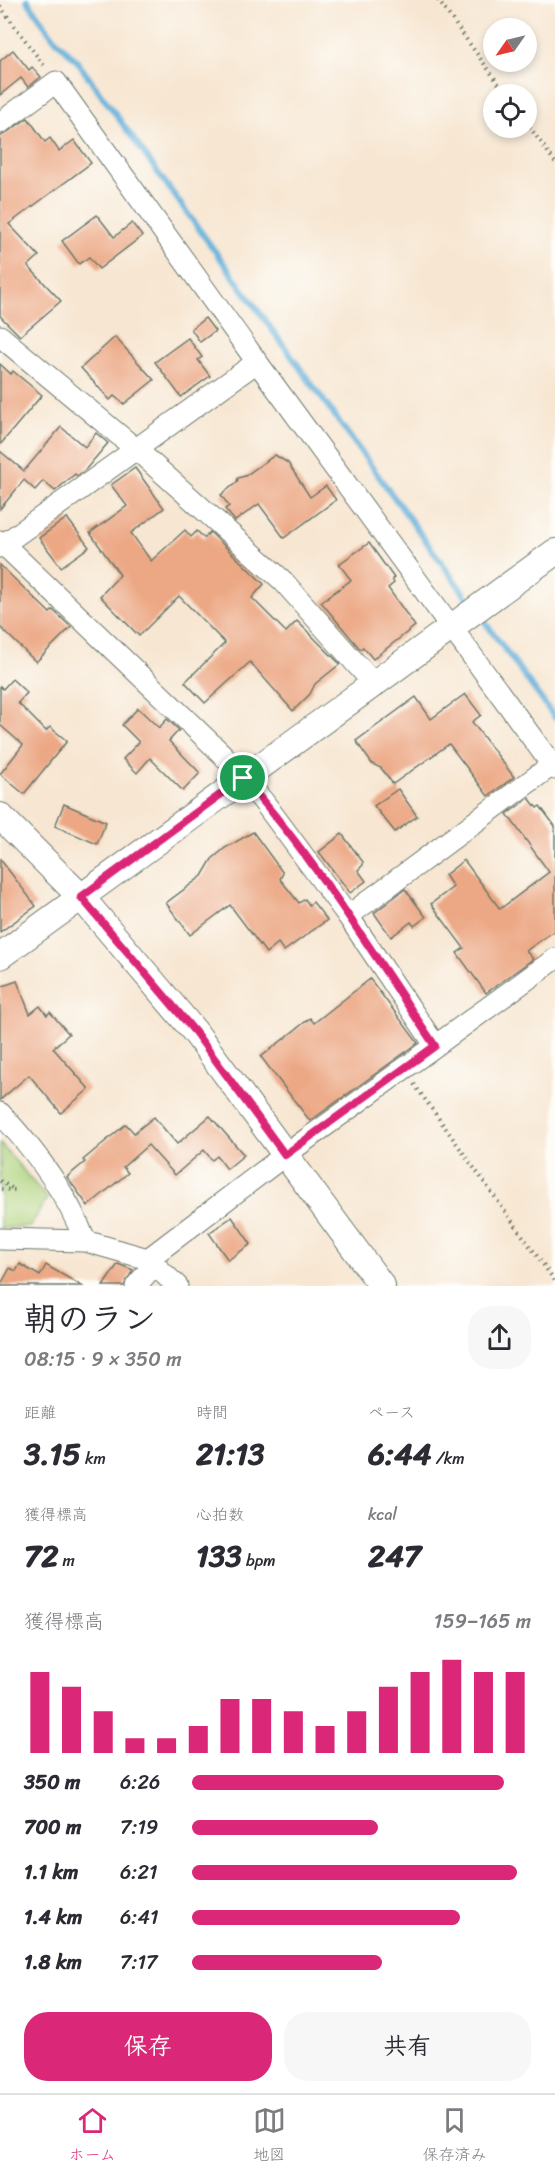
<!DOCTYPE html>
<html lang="ja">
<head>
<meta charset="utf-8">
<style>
  body { margin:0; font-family:Sriracha,"Klee One",sans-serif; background:#f7f7f7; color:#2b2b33; height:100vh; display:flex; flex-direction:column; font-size:22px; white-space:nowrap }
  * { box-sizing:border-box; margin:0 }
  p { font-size:20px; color:#7c7c81 }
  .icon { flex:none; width:33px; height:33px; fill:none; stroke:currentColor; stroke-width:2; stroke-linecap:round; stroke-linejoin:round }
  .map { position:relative; height:1286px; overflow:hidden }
  .sheet { display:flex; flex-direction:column; background:#fff; flex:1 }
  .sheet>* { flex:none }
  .needle { width:39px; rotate:236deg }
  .fabs { position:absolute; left:483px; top:18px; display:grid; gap:12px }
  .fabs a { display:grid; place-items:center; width:54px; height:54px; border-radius:50%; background:#fff; box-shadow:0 3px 9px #0003; font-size:30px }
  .pin { position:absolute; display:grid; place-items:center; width:51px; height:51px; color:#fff; margin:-26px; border:3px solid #fff; border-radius:50%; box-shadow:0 2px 6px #0007 }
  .round { display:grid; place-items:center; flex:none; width:63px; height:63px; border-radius:24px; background:#f7f7f7 }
  .head { display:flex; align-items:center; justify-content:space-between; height:102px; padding:0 24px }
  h1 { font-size:33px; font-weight:800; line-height:45px }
  .figures { display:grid; grid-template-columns:repeat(3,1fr); gap:9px; height:102px; padding:6px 24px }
  .figures div { display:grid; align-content:center }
  .figures b { font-size:30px; font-weight:800 }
  .figures small { font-size:16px; font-weight:400 }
  .figures p { font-size:16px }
  .chart { height:168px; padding:12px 24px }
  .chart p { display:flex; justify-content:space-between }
  .chart svg { width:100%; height:108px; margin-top:6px; stroke:#db2777; stroke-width:6 }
  .button { display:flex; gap:12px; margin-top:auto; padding:12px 24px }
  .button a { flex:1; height:69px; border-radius:24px; background:#db2777; color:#fff; font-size:24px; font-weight:800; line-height:69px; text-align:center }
  .button a+a { background:#f7f7f7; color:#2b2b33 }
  ul { padding:0 24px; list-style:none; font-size:20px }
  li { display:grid; grid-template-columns:96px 72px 1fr; align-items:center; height:45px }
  li i { height:15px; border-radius:8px; background:#db2777 }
  .menu { display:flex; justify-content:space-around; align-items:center; height:84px; border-top:2px solid #e1e1e2; background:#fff; font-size:16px; color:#7c7c81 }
  .menu a { display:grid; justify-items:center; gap:3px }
  .menu .on { color:#db2777 }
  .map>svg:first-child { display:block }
  .green { fill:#add17a; stroke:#668757; stroke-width:1.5 }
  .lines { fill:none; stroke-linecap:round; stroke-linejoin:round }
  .stream { stroke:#5eaed9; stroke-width:6 }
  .building { fill:#eca784 }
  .minor-casing { stroke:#6b786b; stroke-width:23 }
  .tertiary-casing { stroke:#6b786b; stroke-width:28 }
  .path { stroke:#6b786b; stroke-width:4; stroke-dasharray:1.5 4.5; stroke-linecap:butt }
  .minor { stroke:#fff; stroke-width:21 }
  .tertiary { stroke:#fff; stroke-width:26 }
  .route-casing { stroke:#fff; stroke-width:12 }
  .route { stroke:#db2777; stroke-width:8 }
</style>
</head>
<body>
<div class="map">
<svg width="555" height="1286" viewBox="0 0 555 1286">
  <rect width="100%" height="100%" fill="#fdfcf7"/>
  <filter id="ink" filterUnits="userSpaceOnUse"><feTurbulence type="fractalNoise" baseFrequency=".0167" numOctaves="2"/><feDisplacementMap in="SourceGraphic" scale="12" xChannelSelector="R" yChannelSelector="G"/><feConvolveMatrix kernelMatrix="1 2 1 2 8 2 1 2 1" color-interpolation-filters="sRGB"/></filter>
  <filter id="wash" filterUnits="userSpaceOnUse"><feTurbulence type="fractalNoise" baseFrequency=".008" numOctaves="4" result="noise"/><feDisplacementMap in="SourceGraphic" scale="24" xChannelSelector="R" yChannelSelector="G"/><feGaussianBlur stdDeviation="1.35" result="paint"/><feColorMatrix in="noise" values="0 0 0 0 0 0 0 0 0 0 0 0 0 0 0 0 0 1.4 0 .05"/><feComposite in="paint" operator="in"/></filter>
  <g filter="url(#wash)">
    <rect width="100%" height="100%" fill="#f7e6d1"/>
    <path class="green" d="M0,1143L47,1198L30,1227L0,1228Z"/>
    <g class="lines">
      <g class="stream">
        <path d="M27,0L53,37L76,60L473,606"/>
        <path d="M479,614L555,718"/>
      </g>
    </g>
    <g id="blocks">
      <g class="building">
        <path d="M13,50L29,70L32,67L41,77L28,87L21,78L0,95V61Z"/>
        <path d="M28,118L45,142L50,138L59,151L74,140L91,163L9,224L39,256L28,266L61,301L20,336L0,316V137Z"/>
        <path d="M97,215L114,237L132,223L142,236L99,269L89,257L79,264L62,241Z"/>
        <path d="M205,318L215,331L200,342L191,329Z"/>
        <path d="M115,337L154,380L124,404L114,396L110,400L81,368Z"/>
        <path d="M188,338L202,357L198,360L210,376L181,397L155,362Z"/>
        <path d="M0,364L11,374L13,371L42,395L0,445Z"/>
        <path d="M61,427L85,447L96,433L108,443L86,469L77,476L75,474L55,491L43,481L35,490L24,480L0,509V451L24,471Z"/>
        <path d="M275,455L288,463L310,497L326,486L336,500L284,538L259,504L235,521L225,509L229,506L221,495L237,482L238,478L245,476Z"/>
        <path d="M135,468L164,508L131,533L151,561L185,530L191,537L197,531L204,538L210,532L264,584L252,598L286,632L297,621L340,664L315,684L310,694L293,711L250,662L205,703L185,682L225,643L179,596L139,636L100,596L120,575L90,533L127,506L111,485Z"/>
        <path d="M67,518L89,547L61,567L39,538Z"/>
        <path d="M369,543L394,578L392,579L394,583L388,588L415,626L373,659L363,647L360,649L321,602L351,580L339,564Z"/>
        <path d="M0,565L50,613L53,610L71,627L36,662L0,627Z"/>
        <path d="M12,679L27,693L18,703L46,731L50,727L67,741L24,794L0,774L23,745L0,725V686L3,689Z"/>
        <path d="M465,694L481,715L472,722L514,777L488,796L449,744L393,784L381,768L372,764L356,741L416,697L431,719Z"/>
        <path d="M138,708L159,728L167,719L179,730L169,741L200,773L183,791L150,758L137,773L123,759L139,742L122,725Z"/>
        <path d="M398,789L417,816L395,832L374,806Z"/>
        <path d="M529,798L537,808L540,806L555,826V930L526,951L533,959L486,993L457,953L464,948L431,904L453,887L445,875L464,860L500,909L549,872L507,814Z"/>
        <path d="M64,804L106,822L97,844L55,826Z"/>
        <path d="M253,832L283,873L280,879L299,903L305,899L309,905L313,902L327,920L284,951L278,943L266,953L230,905L190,935L166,903L202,876L212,859L225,848Z"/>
        <path d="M342,834L363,862V865L358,870L366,881L350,893L319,852Z"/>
        <path d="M0,859L36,906L0,932Z"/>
        <path d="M405,889L426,917L414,926L411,922L391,937L374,913Z"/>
        <path d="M370,979L418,1043L310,1121L261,1057L310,1018L314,1023Z"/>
        <path d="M17,981L30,1014L40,1006L47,1015L50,1012L69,1034L53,1048L89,1089L61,1113L29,1075L0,1100V987Z"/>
        <path d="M210,1116L244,1155L227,1169L217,1156L212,1160L204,1150L175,1175L148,1145L123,1167L128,1173L88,1206L67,1177L85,1162L83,1160L126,1124L134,1133L154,1117L177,1144Z"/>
        <path d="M232,1217L251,1244L228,1260L209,1233Z"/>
        <path d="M20,1264L40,1276L46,1265L82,1286H0L10,1268L16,1271Z"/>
        <path d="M118,1264L133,1270L124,1286H103Z"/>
      </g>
    </g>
  </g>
  <g filter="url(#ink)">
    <use href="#blocks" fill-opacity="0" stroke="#6b786b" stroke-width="1.5"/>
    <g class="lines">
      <g class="minor-casing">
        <g id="minor">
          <path d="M0,123L56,82L257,362L555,769"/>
          <path d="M0,336L137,450L283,581L374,684"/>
          <path d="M0,541L223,755L263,801L348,916L435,1045"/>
          <path d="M0,547L257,362"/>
          <path d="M348,916L552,765"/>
          <path d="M0,1113C35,1150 67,1193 85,1241"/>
          <path d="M0,1239L85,1241L148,1259L177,1286"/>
          <path d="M148,1259L285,1155L555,959"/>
          <path d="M136,1286L153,1266"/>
        </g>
      </g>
      <g class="tertiary-casing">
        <g id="tertiary">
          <path d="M0,816L81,897L195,1032L382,1286"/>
          <path d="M0,956L555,552"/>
        </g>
      </g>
      <g class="path">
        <path d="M438,0L506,94"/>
        <path d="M0,6L45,67"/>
        <path d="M526,122L555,162"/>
        <path d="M414,1084L555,1281"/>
        <path d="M0,1181L15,1190L0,1189"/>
      </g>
      <use href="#minor" class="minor"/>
      <use href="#tertiary" class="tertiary"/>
    </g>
  </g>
  <g class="lines" filter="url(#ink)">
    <g class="route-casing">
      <path id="route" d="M243,778C316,860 374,955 435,1046L285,1155L195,1032L81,897Z"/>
    </g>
    <use href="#route" class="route"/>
  </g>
</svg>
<div class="fabs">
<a><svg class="needle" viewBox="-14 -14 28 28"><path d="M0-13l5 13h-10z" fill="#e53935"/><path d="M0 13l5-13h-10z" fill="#7c7c81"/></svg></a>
<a><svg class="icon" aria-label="locate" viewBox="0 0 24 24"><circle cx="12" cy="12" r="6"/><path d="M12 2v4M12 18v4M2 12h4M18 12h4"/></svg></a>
</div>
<div class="pin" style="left:243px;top:778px;background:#1e9e55"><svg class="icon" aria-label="arrive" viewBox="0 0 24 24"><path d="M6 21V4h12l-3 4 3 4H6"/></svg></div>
</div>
<section class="sheet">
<div class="head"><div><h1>朝のラン</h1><p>08:15 · 9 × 350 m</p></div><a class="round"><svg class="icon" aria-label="share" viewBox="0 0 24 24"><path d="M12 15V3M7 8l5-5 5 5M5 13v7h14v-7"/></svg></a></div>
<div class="figures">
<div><p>距離</p><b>3.15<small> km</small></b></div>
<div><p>時間</p><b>21:13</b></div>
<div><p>ペース</p><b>6:44<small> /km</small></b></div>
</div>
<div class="figures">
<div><p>獲得標高</p><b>72<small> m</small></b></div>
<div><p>心拍数</p><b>133<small> bpm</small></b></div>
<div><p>kcal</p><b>247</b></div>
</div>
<div class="chart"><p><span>獲得標高</span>159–165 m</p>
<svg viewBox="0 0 160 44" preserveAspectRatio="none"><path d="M5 44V11M15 44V17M25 44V27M35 44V38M45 44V38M55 44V33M65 44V22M75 44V22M85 44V27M95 44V33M105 44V27M115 44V17M125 44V11M135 44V6M145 44V11M155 44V11"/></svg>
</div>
<ul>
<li><b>350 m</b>6:26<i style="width:92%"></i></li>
<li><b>700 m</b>7:19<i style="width:55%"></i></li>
<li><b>1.1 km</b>6:21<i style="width:96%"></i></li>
<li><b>1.4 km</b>6:41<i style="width:79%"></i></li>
<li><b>1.8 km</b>7:17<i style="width:56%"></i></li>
</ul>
<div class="button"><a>保存</a><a>共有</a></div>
</section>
<nav class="menu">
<a class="on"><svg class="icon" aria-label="home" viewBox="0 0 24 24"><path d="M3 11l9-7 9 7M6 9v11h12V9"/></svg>ホーム</a>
<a><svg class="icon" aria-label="map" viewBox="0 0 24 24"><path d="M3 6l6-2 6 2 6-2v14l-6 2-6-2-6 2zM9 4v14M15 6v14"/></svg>地図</a>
<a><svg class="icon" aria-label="saved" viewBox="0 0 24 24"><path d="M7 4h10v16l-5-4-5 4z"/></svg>保存済み</a>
</nav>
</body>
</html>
